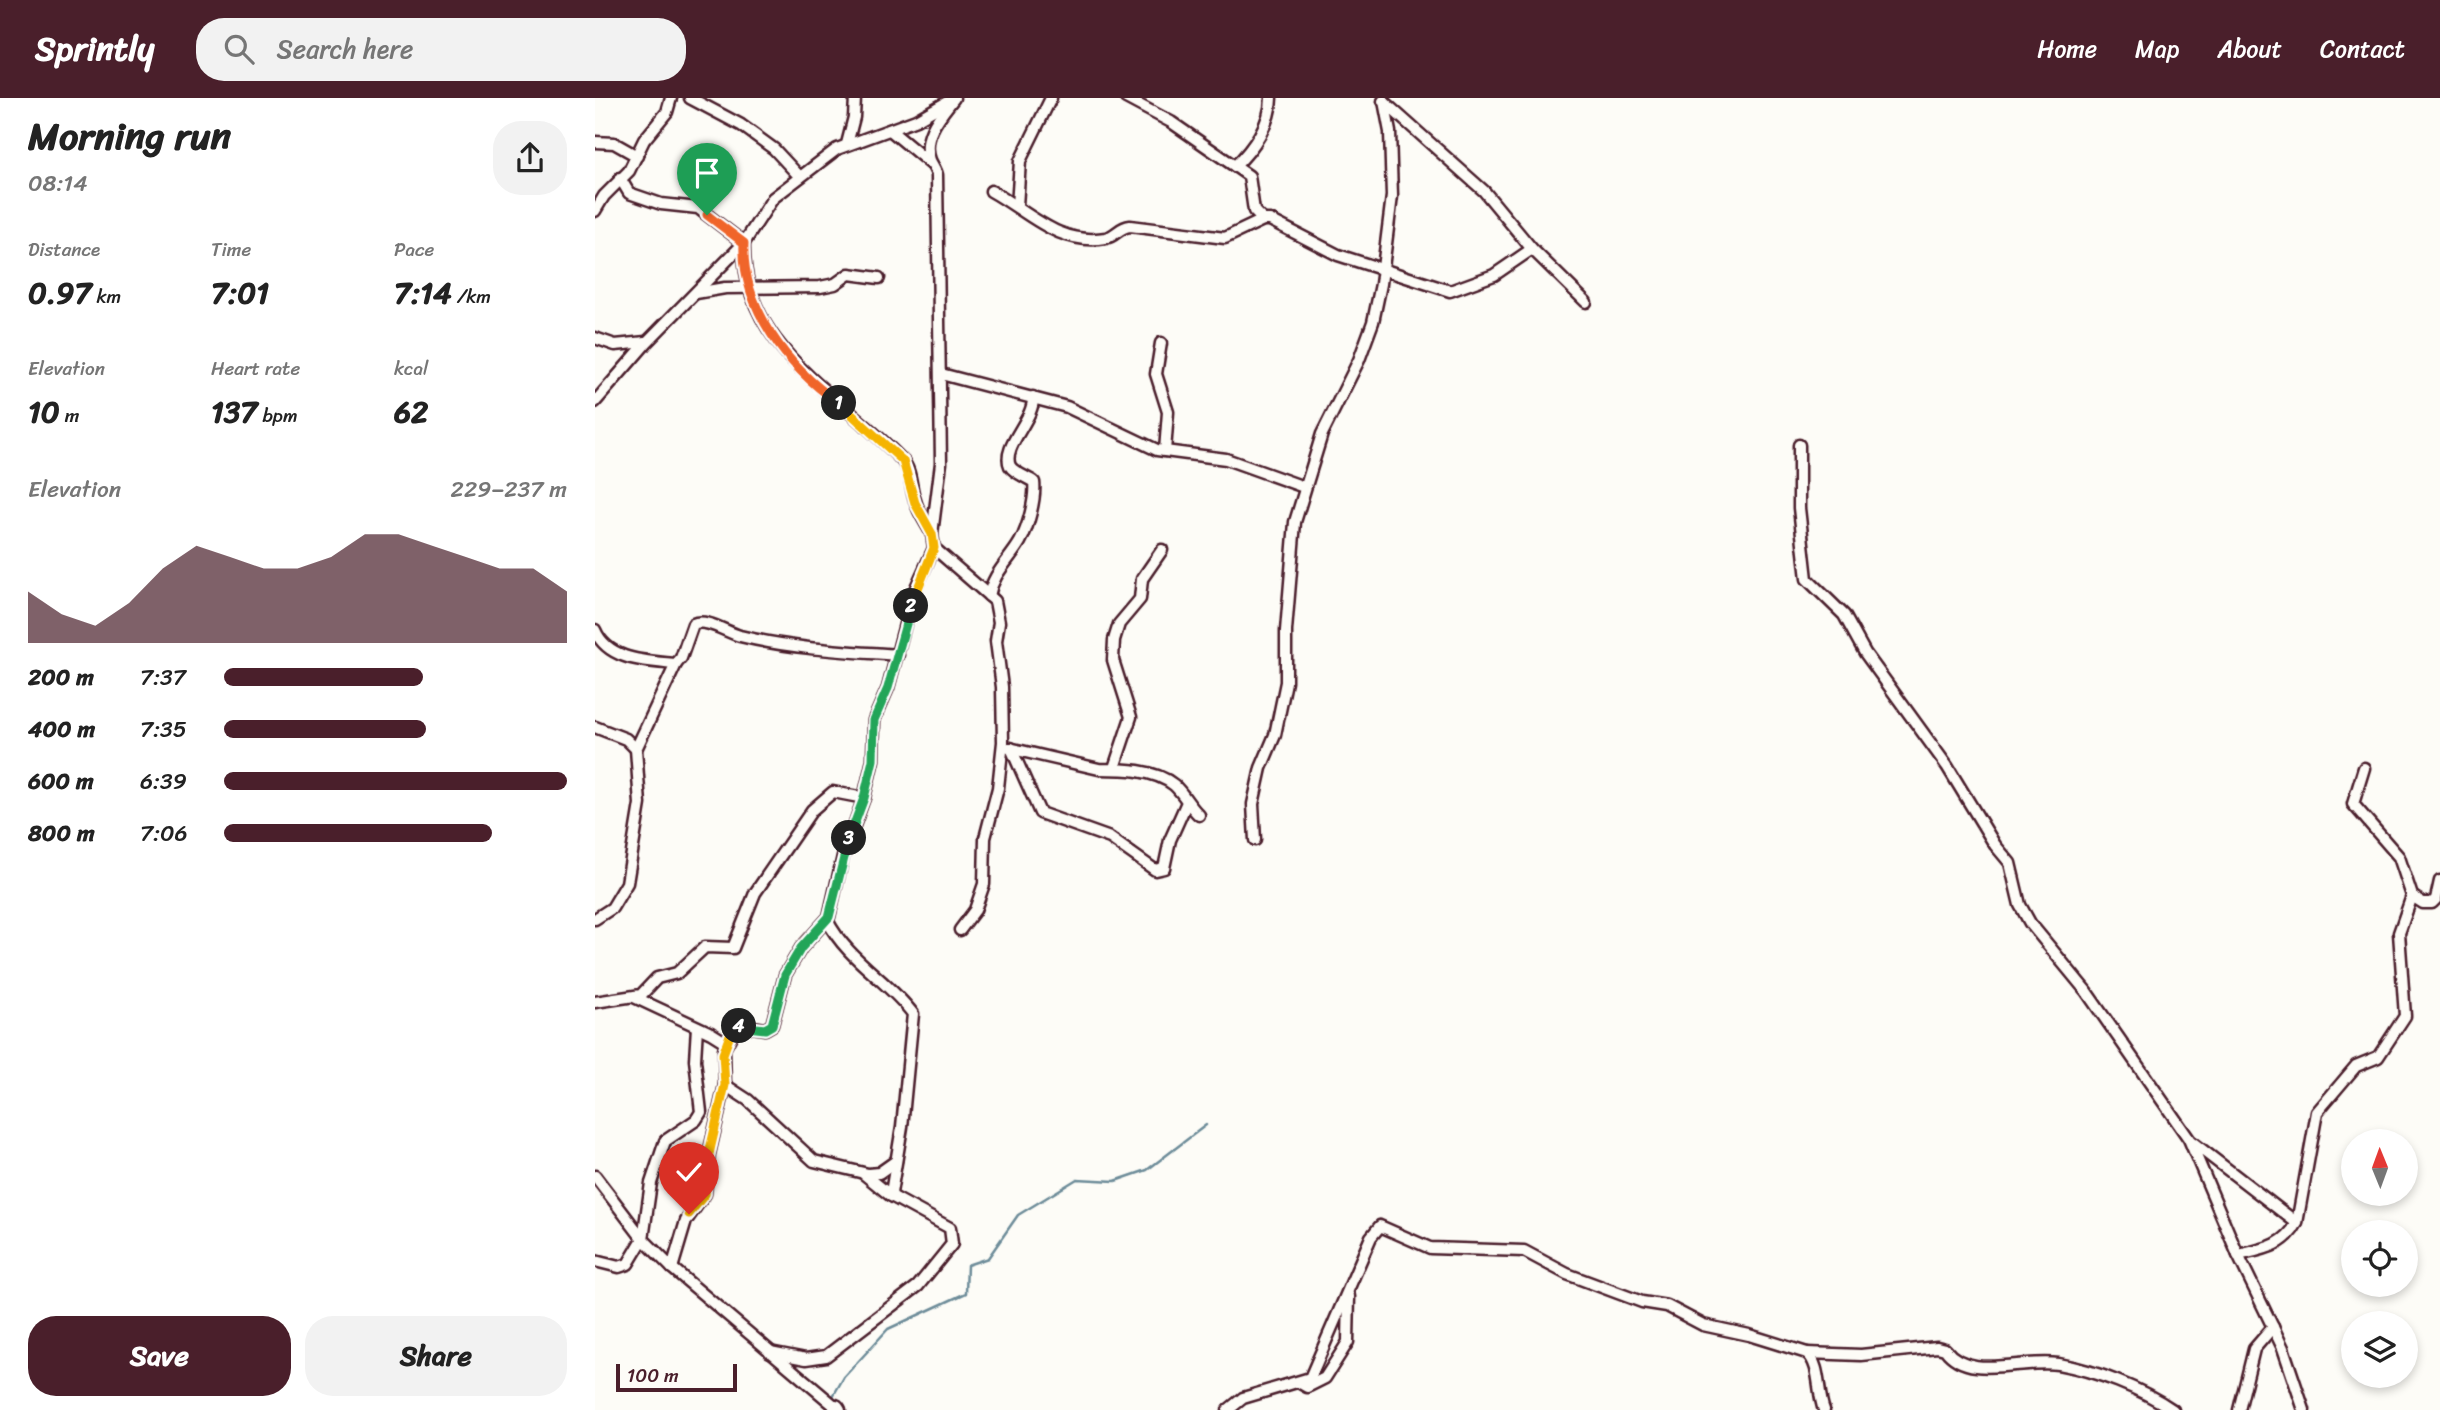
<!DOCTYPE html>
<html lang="en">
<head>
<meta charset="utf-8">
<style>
  body { margin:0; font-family:Sriracha,sans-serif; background:#f2f2f2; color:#222; height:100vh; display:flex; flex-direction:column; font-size:26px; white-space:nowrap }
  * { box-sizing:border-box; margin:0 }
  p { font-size:23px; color:#767676 }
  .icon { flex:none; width:38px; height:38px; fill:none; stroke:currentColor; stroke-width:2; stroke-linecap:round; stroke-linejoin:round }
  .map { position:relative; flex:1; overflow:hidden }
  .details { display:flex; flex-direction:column; background:#fff; width:595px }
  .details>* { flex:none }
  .needle { width:46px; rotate:359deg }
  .fabs { position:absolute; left:1746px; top:1031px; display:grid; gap:14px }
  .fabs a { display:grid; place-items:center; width:77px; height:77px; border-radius:50%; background:#fff; box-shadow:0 4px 10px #0003; font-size:35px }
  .scale { position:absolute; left:21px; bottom:18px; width:121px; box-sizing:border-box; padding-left:7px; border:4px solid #4a1f2b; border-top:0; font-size:19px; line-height:24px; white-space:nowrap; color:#4a1f2b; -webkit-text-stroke:5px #fdfcf7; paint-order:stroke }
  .pin { position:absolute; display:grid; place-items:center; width:60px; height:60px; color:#fff; margin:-72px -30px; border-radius:50% 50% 50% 0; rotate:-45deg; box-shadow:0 0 7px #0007 }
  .pin .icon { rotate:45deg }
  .km { position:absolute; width:35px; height:35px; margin:-18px; border-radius:50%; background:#222; color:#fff; font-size:19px; line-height:35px; text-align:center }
  .round { display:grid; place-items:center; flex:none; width:74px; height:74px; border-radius:28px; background:#f2f2f2 }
  .headline { display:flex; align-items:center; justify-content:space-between; height:119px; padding:0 28px }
  h1 { font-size:38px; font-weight:800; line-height:52px }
  .figures { display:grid; grid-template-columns:repeat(3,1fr); gap:10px; height:119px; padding:7px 28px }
  .figures div { display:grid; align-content:center }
  .figures b { font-size:30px; font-weight:800 }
  .figures small { font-size:19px; font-weight:400 }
  .figures p { font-size:19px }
  .chart { height:196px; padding:14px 28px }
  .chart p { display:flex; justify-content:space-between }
  .chart svg { width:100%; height:126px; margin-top:7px; fill:#4a1f2b; opacity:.7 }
  .action { display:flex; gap:14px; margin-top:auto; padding:14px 28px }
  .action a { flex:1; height:80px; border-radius:28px; background:#4a1f2b; color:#fff; font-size:28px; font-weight:800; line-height:80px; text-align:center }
  .action a+a { background:#f2f2f2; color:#222 }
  ul { padding:0 28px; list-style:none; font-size:23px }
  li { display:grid; grid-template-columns:112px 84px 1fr; align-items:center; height:52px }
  li i { height:18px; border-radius:9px; background:#4a1f2b }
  header { display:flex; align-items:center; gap:42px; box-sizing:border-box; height:98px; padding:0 35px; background:#4a1f2b; color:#fff }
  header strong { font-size:33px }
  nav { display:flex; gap:38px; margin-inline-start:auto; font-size:24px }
  .search { width:490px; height:63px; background:#f2f2f2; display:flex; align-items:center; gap:18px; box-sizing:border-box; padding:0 24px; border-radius:28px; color:#767676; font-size:26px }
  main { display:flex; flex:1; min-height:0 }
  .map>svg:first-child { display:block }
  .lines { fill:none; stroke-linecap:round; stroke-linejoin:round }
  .stream { stroke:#6d8c99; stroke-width:2.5 }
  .street-casing { stroke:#4a1f2b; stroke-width:15 }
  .secondary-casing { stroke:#4a1f2b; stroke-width:19 }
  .street { stroke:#fdfcf7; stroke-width:10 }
  .secondary { stroke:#fdfcf7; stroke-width:14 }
  .split-1-casing { stroke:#fff; stroke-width:14 }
  .split-2-casing { stroke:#fff; stroke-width:14 }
  .split-3-casing { stroke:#fff; stroke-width:14 }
  .split-4-casing { stroke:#fff; stroke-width:14 }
  .split-5-casing { stroke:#fff; stroke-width:14 }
  .split-1 { stroke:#f0652b; stroke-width:9 }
  .split-2 { stroke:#f5b400; stroke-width:9 }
  .split-3 { stroke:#22a559; stroke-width:9 }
  .split-4 { stroke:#22a559; stroke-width:9 }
  .split-5 { stroke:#f5b400; stroke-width:9 }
</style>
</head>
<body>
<header>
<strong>Sprintly</strong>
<div class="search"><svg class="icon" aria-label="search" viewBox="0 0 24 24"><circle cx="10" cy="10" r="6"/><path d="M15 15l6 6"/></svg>Search here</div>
<nav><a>Home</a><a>Map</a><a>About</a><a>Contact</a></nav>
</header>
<main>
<section class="details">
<div class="headline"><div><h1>Morning run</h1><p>08:14</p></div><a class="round"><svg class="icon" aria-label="share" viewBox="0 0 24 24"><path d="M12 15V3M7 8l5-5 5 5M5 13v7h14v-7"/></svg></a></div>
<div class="figures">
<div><p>Distance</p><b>0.97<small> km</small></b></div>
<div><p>Time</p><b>7:01</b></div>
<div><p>Pace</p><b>7:14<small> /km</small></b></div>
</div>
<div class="figures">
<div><p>Elevation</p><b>10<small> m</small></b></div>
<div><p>Heart rate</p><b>137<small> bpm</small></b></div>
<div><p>kcal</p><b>62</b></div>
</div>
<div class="chart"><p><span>Elevation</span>229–237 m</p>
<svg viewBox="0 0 160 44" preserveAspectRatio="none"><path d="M0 44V26L10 34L20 38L30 30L40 18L50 10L60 14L70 18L80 18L90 14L100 6L110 6L120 10L130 14L140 18L150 18L160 26V44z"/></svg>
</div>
<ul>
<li><b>200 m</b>7:37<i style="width:58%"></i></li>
<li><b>400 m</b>7:35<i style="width:59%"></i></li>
<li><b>600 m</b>6:39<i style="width:100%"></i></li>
<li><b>800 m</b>7:06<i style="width:78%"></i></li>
</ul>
<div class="action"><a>Save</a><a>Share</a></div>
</section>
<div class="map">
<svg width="1845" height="1312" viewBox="0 0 1845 1312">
  <rect width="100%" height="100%" fill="#fdfcf7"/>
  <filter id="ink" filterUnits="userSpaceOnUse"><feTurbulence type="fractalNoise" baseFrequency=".0143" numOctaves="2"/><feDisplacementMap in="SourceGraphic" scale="14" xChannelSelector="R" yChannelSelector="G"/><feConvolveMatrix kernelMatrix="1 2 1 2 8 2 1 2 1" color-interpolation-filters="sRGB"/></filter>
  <g filter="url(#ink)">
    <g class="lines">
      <path class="stream" d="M237,1300L249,1279L293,1231L371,1195L372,1167L393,1160L423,1117L482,1081L520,1083L552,1072L611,1027"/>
      <g class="street-casing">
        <g id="street">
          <path d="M95,0L146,27L179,51L205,79"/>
          <path d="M531,0L576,24L654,78L659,113L668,122"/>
          <path d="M788,3L889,93L937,151L991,204"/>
          <path d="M295,32L336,66"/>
          <path d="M0,44L19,45L42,58"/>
          <path d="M252,46L259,19L260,0"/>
          <path d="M640,68C658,51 676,25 676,0"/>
          <path d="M25,80L34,95L66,106L103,110L149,145C146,250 245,296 307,362C317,373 315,389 320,402C323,414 331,425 337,436"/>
          <path d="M396,93C434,114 463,148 511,140C521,138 524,129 535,128L630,140L668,122H675L743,157L855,193L899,177L937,151"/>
          <path d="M422,108L425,63L456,0"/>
          <path d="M0,113L9,98L34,73L49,42L72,14L76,0"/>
          <path d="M101,195L130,190L225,189L240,186L254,176L284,180"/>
          <path d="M0,240L20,247L51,244"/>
          <path d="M566,245L561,276L573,314L570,353"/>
          <path d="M346,276L472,309L562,352L631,361L709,389"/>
          <path d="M0,304L52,244L149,145L178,100L242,51L321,22L352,4"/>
          <path d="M1204,347V410L1212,481L1249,517L1270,555L1352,668L1400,747L1415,765L1425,807L1435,825L1491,893L1594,1041L1643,1157L1688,1250L1709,1312"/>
          <path d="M339,450L400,503L404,524L401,543L407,589L408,644L403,690L390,740L389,786L380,812L365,832"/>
          <path d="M394,498C398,475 414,463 425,444C433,430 441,400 439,384C432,379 419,375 415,368C406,348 440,321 438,299"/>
          <path d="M0,532C13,563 51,563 81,566"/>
          <path d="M0,629L31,641L41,651"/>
          <path d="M414,650L504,671C528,671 559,671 579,687C589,696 594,708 604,717"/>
          <path d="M416,650L445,715L515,740L560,772L569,770L575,742L592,704"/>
          <path d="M519,670L536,619L518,562L519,542L524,526L545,501L547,481L567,452"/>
          <path d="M660,742L658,706L666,670L680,637L691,584V533L700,424L727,336L764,262L778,224L786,186L797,98L795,34L789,3"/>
          <path d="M1817,798L1828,805H1837L1841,801L1845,783"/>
          <path d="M0,821L17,810L32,785L45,706L41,651L81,566L86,560L98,526C111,520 131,534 145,538C197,551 249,553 303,557"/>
          <path d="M39,899L116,935L132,945"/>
          <path d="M0,904L46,897L62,880L82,875L110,849L138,850L160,795L217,712L238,694L269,700"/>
          <path d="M130,987L153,1002L219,1063L273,1076L284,1075L301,1063"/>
          <path d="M1597,1044L1702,1125"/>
          <path d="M269,1076L296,1098"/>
          <path d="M0,1078L48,1141L77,1170L241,1309"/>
          <path d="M1643,1157C1668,1151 1689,1149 1702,1125L1722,1014L1761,968L1783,959L1810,918L1804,835L1817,798L1804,759L1758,706L1769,670"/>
          <path d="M0,1163L24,1169L33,1166L48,1141L56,1085L70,1043L101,1022L106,1014L100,962L102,929"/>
          <path d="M77,1170L91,1123L110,1096L114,1056L130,987L129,951L140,931L146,927L170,931L177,927L190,877L206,850L234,819L248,758L269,700L278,662L279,622L293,590L318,496L339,450L337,436L346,365L342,77C341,72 337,67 335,62C326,38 346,17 359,0"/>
          <path d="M175,1254L211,1261L231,1258L323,1188L357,1146L355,1130L298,1099L296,1095L307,1029L318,916C292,881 253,863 232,822"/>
          <path d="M1212,1255L1266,1257L1342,1249L1350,1251C1374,1284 1428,1260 1463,1266C1501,1273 1546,1290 1578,1312"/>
          <path d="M705,1285L712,1289L730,1280L753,1244L754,1198"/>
          <path d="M633,1312L648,1300L715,1280L776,1139L785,1128L835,1150L929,1153L972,1176L1047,1204L1072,1208L1108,1227L1154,1237L1212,1255C1226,1267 1222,1295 1229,1312"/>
          <path d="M1644,1312L1659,1251L1678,1229"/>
        </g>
      </g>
      <g class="secondary-casing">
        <path id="secondary" d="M241,1309L243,1312"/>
      </g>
      <use href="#street" class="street"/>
      <use href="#secondary" class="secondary"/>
    </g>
  </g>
  <g class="lines" filter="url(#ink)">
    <g class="split-1-casing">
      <path id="split-1" d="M112,117L149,145C146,209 193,270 244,305"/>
    </g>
    <g class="split-2-casing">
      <path id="split-2" d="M244,305L308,363L320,405L337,436L339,450L316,508"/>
    </g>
    <g class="split-3-casing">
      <path id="split-3" d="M254,740L269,700L278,662L279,622L293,590L316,508"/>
    </g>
    <g class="split-4-casing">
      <path id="split-4" d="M144,928L170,931L177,927L190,877L206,850L234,819L254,740"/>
    </g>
    <g class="split-5-casing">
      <path id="split-5" d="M94,1116L110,1096L114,1056L130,987L128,956L135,937L144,928"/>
    </g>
    <use href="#split-1" class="split-1"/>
    <use href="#split-2" class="split-2"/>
    <use href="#split-3" class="split-3"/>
    <use href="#split-4" class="split-4"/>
    <use href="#split-5" class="split-5"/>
  </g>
</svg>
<div class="fabs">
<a><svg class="needle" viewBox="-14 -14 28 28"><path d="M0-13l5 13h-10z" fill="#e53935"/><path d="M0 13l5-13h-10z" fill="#767676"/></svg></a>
<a><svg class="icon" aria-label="locate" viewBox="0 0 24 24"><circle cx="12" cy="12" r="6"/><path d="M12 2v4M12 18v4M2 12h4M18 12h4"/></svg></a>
<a><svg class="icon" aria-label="layers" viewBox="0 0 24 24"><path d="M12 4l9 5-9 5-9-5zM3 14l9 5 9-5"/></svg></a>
</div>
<div class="scale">100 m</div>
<div class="pin" style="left:112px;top:117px;background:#1e9e55"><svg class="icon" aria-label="arrive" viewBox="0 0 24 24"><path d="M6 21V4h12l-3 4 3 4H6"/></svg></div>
<div class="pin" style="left:94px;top:1116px;background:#d93025"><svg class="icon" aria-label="check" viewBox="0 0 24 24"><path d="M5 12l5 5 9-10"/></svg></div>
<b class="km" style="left:244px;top:305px">1</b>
<b class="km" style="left:316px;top:508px">2</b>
<b class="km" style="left:254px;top:740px">3</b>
<b class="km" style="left:144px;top:928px">4</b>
</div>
</main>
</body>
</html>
